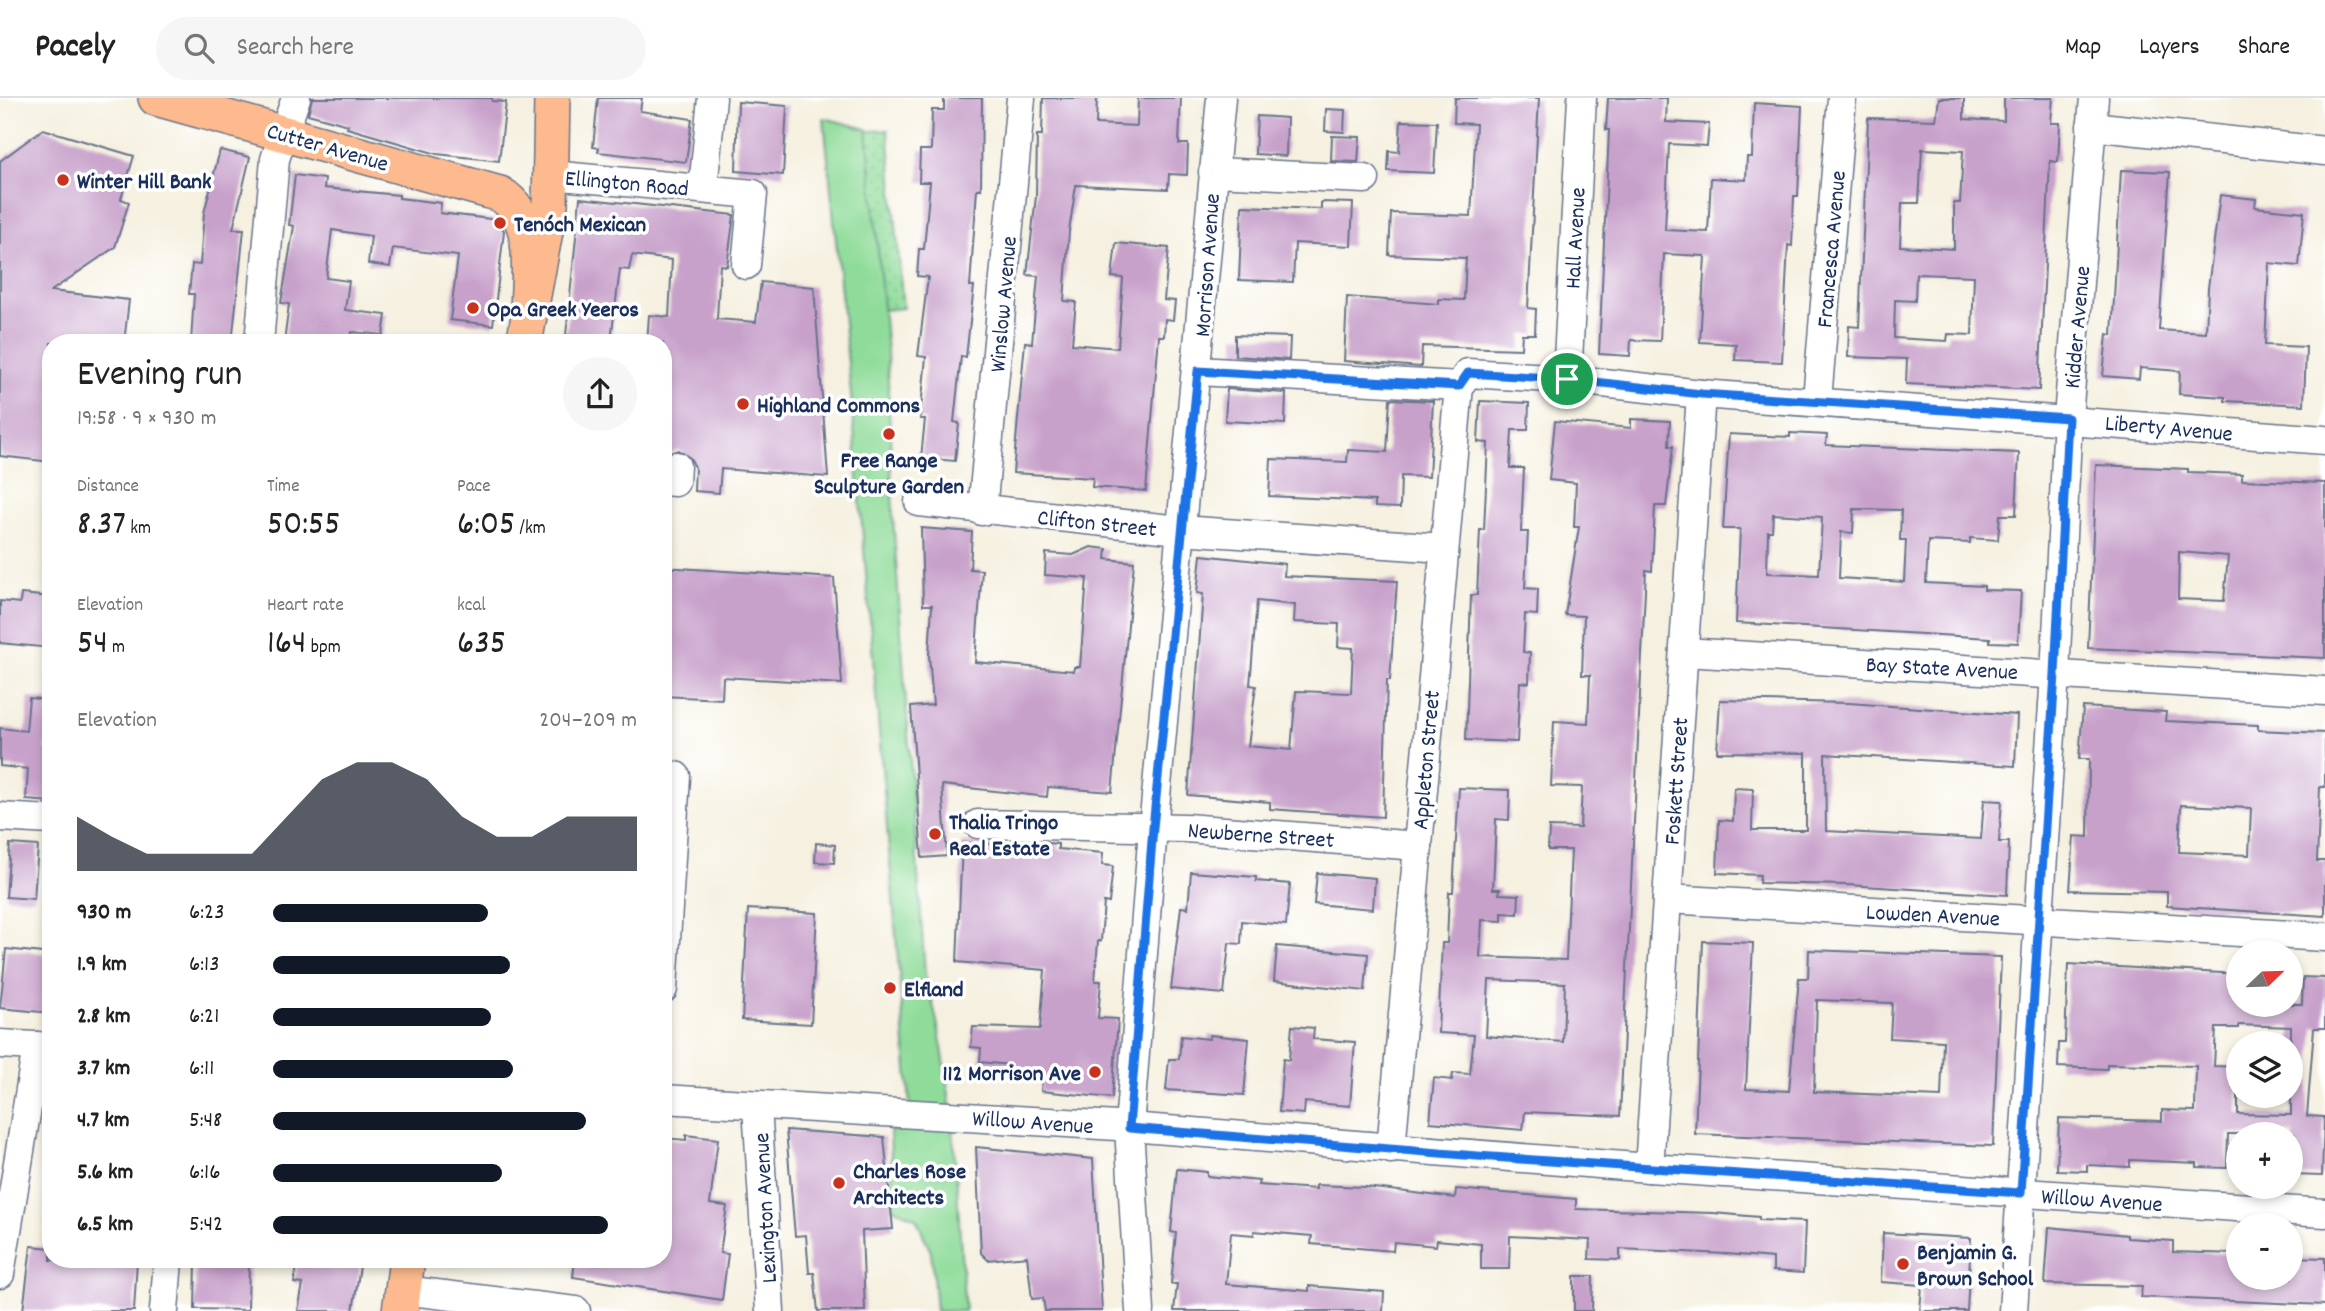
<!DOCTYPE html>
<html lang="en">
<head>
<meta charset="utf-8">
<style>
  body { margin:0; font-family:Dekko,sans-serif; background:#f6f6f6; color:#222; height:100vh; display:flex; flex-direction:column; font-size:26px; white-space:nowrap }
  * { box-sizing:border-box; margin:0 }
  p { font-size:23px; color:#767676 }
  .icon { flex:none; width:38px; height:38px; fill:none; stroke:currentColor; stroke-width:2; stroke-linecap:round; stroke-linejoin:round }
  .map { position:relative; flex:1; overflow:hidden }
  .details { position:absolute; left:42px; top:236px; width:630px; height:934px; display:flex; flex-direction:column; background:#fff; border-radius:28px; box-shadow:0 4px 10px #0003 }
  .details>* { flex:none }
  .needle { width:46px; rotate:67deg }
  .tools { position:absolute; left:2226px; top:842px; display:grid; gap:14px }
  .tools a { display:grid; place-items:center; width:77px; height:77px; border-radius:50%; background:#fff; box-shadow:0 4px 10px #0003; font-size:35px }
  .pin { position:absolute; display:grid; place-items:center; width:60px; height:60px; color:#fff; margin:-30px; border:4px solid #fff; border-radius:50%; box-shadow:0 2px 7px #0007 }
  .round { display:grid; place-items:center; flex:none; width:74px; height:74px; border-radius:37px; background:#f6f6f6 }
  .headline { display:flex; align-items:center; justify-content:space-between; height:119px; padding:0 35px }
  h1 { font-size:38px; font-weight:600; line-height:52px }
  .stats { display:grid; grid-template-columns:repeat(3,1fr); gap:10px; height:119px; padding:7px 35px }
  .stats div { display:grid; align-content:center }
  .stats b { font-size:35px; font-weight:600 }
  .stats small { font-size:19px; font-weight:400 }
  .stats p { font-size:19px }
  .chart { height:196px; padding:14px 35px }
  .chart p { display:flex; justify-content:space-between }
  .chart svg { width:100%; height:126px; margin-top:7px; fill:#111827; opacity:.7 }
  ul { padding:0 35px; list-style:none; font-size:23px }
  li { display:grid; grid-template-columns:112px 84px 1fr; align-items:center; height:52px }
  li i { height:18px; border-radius:9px; background:#111827 }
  header { display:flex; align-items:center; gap:42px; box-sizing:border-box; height:98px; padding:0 35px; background:#fff; border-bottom:2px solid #e0e0e0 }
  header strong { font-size:33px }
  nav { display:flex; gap:38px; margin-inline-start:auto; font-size:24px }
  .search { width:490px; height:63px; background:#f6f6f6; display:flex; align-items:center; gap:18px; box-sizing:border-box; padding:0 24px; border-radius:38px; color:#767676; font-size:26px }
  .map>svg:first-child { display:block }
  .grass { fill:url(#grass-dots); stroke:#55867c; stroke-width:2 }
  .park { fill:#8fdc9a; stroke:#55867c; stroke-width:2 }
  .building { fill:#c8a1cb; fill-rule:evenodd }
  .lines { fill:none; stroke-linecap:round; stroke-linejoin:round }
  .minor-casing { stroke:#67738b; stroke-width:31 }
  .major-casing { stroke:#67738b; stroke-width:38 }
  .minor { stroke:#fff; stroke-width:28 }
  .major { stroke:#fcba8e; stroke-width:35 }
  .route-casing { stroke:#fff; stroke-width:14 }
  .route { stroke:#1a73e8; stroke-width:9 }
  .poi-dot { fill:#c8321e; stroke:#fff; stroke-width:2.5 }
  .labels { text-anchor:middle; stroke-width:7; stroke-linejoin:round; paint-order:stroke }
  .street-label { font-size:23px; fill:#1b2f5e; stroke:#fff }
  .poi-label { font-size:23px; font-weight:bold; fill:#1b2f5e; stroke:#fff; text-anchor:start }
</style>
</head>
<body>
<header>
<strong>Pacely</strong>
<div class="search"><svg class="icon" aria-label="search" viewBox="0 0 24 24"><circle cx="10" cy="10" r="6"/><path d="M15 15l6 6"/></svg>Search here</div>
<nav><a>Map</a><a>Layers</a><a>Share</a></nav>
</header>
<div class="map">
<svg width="2325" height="1213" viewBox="0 0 2325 1213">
  <defs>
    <pattern id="grass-dots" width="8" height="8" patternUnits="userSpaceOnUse" patternTransform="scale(1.75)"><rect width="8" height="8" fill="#8fdc9a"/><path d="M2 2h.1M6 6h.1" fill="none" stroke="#7bbd87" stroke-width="1.8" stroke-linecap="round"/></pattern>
  </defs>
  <rect width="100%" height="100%" fill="#fff"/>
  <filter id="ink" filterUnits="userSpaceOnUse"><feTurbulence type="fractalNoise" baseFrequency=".0143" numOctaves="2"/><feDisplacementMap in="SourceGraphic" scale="14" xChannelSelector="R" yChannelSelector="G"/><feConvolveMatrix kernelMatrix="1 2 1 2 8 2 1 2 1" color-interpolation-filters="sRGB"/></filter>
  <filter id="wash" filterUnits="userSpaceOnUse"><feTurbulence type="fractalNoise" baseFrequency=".00686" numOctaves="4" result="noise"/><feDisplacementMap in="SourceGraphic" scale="28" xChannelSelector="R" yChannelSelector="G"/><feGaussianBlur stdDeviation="1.57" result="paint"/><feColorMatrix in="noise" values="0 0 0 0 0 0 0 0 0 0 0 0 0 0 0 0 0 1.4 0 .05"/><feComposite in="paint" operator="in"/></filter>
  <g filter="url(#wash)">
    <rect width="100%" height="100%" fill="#f5f0df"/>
    <path class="grass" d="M888,32L903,210L871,213L854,34Z"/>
    <path class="park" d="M824,20L867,31L887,254L893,419L925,876C957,984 956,1101 965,1213H936L931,1154L916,1120L893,1110L890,1033L912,1031L852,307Z"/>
    <g id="blocks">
      <g class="building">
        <path d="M312,0H492V3L506,4L499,63L437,56L347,30L348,27L308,16Z"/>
        <path d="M598,0H642L640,13L692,21L686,64L598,54L599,50L593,49Z"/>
        <path d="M944,0H982L981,91H977L970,188H974L966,259L961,258L954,324L959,325L955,363L921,360L925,321H920L926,259L918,258L928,179L917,178L919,151H924L930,84H919L920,52H931L932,12H944Z"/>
        <path d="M1043,0H1097L1096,26L1137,28L1138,0H1181L1179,46H1188L1187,77L1169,76L1168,91L1076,87L1069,133L1064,203L1076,204L1072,246L1118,250L1123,180L1112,179L1116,145L1169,150L1164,202L1175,203L1173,222L1165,221L1164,238H1159L1146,393L1092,389L1093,380L1013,375L1025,244L1032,245L1038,178L1027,177L1036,98L1037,37H1042Z"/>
        <path d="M1455,0H1539L1528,210L1536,211L1535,236H1522L1521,251L1422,248L1421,269L1344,263L1347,199L1439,206V201L1464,202L1466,160L1389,157L1391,115L1471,118L1476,26L1454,25Z"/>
        <path d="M1608,0H1667L1666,24L1709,26L1707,48L1669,46L1665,132L1708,134L1711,80L1746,82L1747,59H1752L1754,5L1802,8L1798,98H1794L1792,148L1788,147L1782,264L1735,262L1736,246L1700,244L1705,158L1664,156L1660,243L1631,242L1630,258L1599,256L1609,32H1606Z"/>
        <path d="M1939,0H1964V21L2004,23V0H2053L2051,25H2060L2058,64L2050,63L2039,292L1906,286L1907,261L1848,259L1849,228L1859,229L1868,20L1936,22ZM1922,51L1963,53L1960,105H1954V151L1900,148L1902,105H1919ZM1916,176L1974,178L1972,237L1948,236L1947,243L1894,240L1895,202L1915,203Z"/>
        <path d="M738,4L787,8L783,77L736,73Z"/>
        <path d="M1326,11L1345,12L1344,34L1325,33Z"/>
        <path d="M1257,18L1287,20L1286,58L1255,56Z"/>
        <path d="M1401,23L1437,24L1434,75L1388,73L1389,53L1399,54Z"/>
        <path d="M43,31L134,58L121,101L129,104L115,149L51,193L129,202L124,245H51V364L0,358V63Z"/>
        <path d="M1332,38L1360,39L1358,64L1331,63Z"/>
        <path d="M220,52L250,59L233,131H244L232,245H191L194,196H189L192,166L200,167L204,115Z"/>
        <path d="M2121,72L2170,74L2159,232L2206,235L2208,190L2220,97L2256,101L2255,109L2304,114L2299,168L2269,165L2265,247L2306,249L2304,307L2225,303V299L2179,296L2180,273L2140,270L2139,281L2103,278L2107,236L2112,237Z"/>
        <path d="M295,77L325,81L324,90L399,97V100L441,105L440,115L499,122L504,133L493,227L450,222L458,158L393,150L390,169L368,166L371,138L332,132L326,180L349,183L345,212L386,217L383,237L352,234L350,245H284L289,206L281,205L294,128L289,127Z"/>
        <path d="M580,100L734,117L727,168L720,167L717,221L756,224L761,184L814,189L828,379L721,371L719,395L694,393L695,369L690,360L678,352L663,358V245H647L649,217L669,219L672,162L632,157L629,172L620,171L611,242L566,237Z"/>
        <path d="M1321,104L1353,105L1351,148L1295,145L1293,184L1239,182L1242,108L1321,111Z"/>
        <path d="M1235,237L1290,239L1289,262L1235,258Z"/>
        <path d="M1227,291L1286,295L1285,326L1225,323Z"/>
        <path d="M1390,301L1433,303L1429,379L1401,378L1400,410L1375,409V403L1269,398L1271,361L1347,364L1348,352L1387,354Z"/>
        <path d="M1480,303L1529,305L1528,332H1512L1510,370H1524L1521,434H1528L1525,490L1538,491L1537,517L1525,516L1523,554L1530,555L1529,585L1520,584L1517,644L1466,642L1471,497H1477L1480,432H1484L1488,345L1478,344Z"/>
        <path d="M1631,321L1670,323L1669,348H1673L1666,408H1655L1652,473L1646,472L1620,1018L1525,1014L1523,1032L1430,1024L1434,980L1452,982L1453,975L1470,976L1474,937L1438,935L1442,845H1447L1449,794H1453L1459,690L1510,692L1509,722L1496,721L1493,791H1500L1499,796L1519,797L1518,816L1502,815V823L1482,822L1480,859L1566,862L1571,752H1548L1549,729L1580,730L1582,689L1551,688L1554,623L1588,625L1590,577H1582L1584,518L1565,517L1579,429H1574L1576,385L1549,382L1555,323L1631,330ZM1489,882L1565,885L1563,944L1486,938Z"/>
        <path d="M1790,335L1827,337L1826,347L2019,355L2016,417H2000L1998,442L1970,440V445L1928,443L1926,485L1984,488V492L2021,493L2018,545L1990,544V540L1736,525L1740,431H1723L1729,336L1790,339ZM1854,411L1901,412L1900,442H1906L1904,484L1839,480L1841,434L1853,435ZM1773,416L1822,419L1819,477L1767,475L1768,433H1772Z"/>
        <path d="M2096,367L2188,371V374L2242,376V382L2325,385V560L2088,550ZM2179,454L2228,458L2224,503L2178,501Z"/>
        <path d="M921,430L972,434L970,471L982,472L975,564L1074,573V569H1080L1087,480L1045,477L1046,455L1073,457L1091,449L1107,451L1106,461L1134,464L1112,694L1048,689L1047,699L942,687L947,758L922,760L911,609L933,607L929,557L932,507H923Z"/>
        <path d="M1201,457L1285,466L1284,478L1397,483L1390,582H1387L1383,719L1270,711V704L1188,697L1203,496L1197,495ZM1257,503L1295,507L1294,524L1339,526L1338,549L1353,550L1351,595L1296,593L1291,652L1248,648L1256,588L1250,587Z"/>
        <path d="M663,469L834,480L842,586L723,579L722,601L663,598Z"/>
        <path d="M21,496L51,499V550L0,545V503L20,505Z"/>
        <path d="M29,600L50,602L46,652H51V704L26,702L28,671L0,668V630L26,633Z"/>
        <path d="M1720,602L1849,605L2017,617L2015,668L1825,656L1826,733L1981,741L1984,702L2002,703L1999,744H2009L2007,797L1847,787L1759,785L1760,777L1717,775L1719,722L1733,723L1734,690L1753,691L1752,732H1806V655L1717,654Z"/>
        <path d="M2083,609L2166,614L2165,623L2258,627V632L2325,635V689H2320L2317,763H2325V818L2167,808V794L2070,792L2074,738L2088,739L2089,661H2079ZM2181,707L2251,710L2249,757L2179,754Z"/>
        <path d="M1038,744L1058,746V751L1103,755L1102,767L1113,768L1109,805L1104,804L1101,843H1098L1095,883H1101L1098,920L1118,921L1112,1000L1041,993L1042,984L1009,978L1010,967L980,964L981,950L971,949L973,929L1040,931L1045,872L957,864L962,745L1038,747Z"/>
        <path d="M816,745L835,747L834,765L815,764Z"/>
        <path d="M10,746L38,748L34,801L6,799Z"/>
        <path d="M1191,774L1256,779V783L1290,786L1286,827L1242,823L1241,846L1229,845L1224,896L1171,891L1181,809L1188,810Z"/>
        <path d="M1317,775L1375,780L1373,811L1314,806Z"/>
        <path d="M748,811L817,815L811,926L742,922Z"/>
        <path d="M1703,843L1753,845L1746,991L1789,993L1799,880H1808L1809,852L2001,859L1993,1048L1695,1036ZM1817,902L1892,905L1890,940L1943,943L1941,999L1814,994Z"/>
        <path d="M1277,848L1368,856L1365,893L1274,883Z"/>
        <path d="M6,851L51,856V915L0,910Z"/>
        <path d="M2068,866L2238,876V906H2302L2303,879L2325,880V930H2314L2307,1018L2324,1019L2322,1078L2292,1077L2294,1036H2228L2227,1070L2197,1069V1065L2130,1062V1069L2087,1067V1073L2057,1072L2059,1020L2162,1023V1012L2195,1013L2196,968L2107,966V971L2058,969L2059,945H2065ZM2239,927L2291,929V1017L2238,1016V969L2214,968L2216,930H2239Z"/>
        <path d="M1292,928L1314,930L1313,941L1355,944L1350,1008L1305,1004L1304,1016L1279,1014L1283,961L1289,962Z"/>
        <path d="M1210,937L1249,941L1244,997L1166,992L1169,961H1179L1181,938L1209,941Z"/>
        <path d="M786,1032L884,1039L893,1131L862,1133L865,1213H818L814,1175H809L806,1137L795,1138Z"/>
        <path d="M686,1037L718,1041L710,1106L727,1108L720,1155L728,1156L722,1202L573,1179L575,1162H663V1040L686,1042Z"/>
        <path d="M976,1049L1093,1061L1102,1213H1045L1043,1200L1032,1201L1027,1158L988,1162L981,1155Z"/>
        <path d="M1177,1071L1207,1074V1078L1259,1083L1258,1087L1316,1091V1087L1366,1089L1455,1100L1456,1091L1576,1101V1111L1713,1115L1759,1119V1122L1805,1124L1803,1175L1773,1173V1160L1727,1156L1620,1151V1162L1589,1161L1590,1142L1510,1138L1509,1171H1481V1146L1437,1142L1436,1148L1394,1144L1393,1153L1311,1146L1312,1138L1254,1133V1137L1231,1135L1226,1186L1309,1193V1188L1384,1194L1383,1213H1174L1177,1186H1171L1176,1135L1171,1134Z"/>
        <path d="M2049,1129L2127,1137V1140L2173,1143V1154L2238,1156V1180H2291V1159L2325,1160V1207L2141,1199L2142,1188L2045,1186Z"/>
        <path d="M1883,1135L1971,1140L1967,1213H1920L1922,1187L1881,1184Z"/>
        <path d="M31,1148L51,1150V1162H137L134,1213H23Z"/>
        <path d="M196,1162H249L248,1212L195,1211Z"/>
        <path d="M298,1162H361L353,1213H298L303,1186L294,1185Z"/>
        <path d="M1574,1178H1593L1592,1213H1574Z"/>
      </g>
    </g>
  </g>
  <g filter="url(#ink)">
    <use href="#blocks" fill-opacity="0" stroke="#67738b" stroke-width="2"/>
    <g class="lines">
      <g class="minor-casing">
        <g id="minor">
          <path d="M2091,28L2325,53"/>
          <path d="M1213,74L1365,81"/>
          <path d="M551,77L753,96L746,167"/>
          <path d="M703,90L712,0"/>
          <path d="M259,245L275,61L296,0"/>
          <path d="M1198,273L1459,288"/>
          <path d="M1567,281L1582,0"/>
          <path d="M1817,302L1842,0"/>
          <path d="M663,383L675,384L676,368"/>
          <path d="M919,404L1180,432L1444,450"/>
          <path d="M982,413L1021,0"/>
          <path d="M1684,554L2325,593"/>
          <path d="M663,676L676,678L663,891"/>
          <path d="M0,719L51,722"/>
          <path d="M978,726L1186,730L1418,748"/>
          <path d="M1667,801L2325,839"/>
          <path d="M0,946L51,949"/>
          <path d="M663,1001L1117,1028L1649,1070L2325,1115"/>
          <path d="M757,1008L770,1213"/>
          <path d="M1391,1051L1459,288L1468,275L1567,281L1701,296L2325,342"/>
          <path d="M1649,1070L1701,296"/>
          <path d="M0,1176L37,948"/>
          <path d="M403,1192L576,1213"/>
          <path d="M164,1213L168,1162"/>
          <path d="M1140,1213L1129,1029L1153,731L1221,0"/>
          <path d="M2013,1213L2055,576L2068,320L2094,0"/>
        </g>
      </g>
      <g class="major-casing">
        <g id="major">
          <path d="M156,0L500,96C538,119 529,175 528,213"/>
          <path d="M524,245L550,107L552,0"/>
          <path d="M400,1213L407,1162"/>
        </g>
      </g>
      <use href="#minor" class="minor"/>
      <use href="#major" class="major"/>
    </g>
  </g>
  <g class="lines" filter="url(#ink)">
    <g class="route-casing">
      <path id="route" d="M1198,273L1459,288L1468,275L1567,281L1702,296L2068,320L2055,576L2021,1095L1477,1058L1129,1030L1153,730Z"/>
    </g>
    <use href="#route" class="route"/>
  </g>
  <g class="poi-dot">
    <circle cx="63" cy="82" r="7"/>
    <circle cx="500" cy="125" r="7"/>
    <circle cx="473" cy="210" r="7"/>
    <circle cx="743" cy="306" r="7"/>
    <circle cx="889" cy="336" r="7"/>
    <circle cx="935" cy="736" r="7"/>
    <circle cx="890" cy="890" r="7"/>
    <circle cx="1095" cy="974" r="7"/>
    <circle cx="839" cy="1085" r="7"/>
    <circle cx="1903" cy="1166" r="7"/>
  </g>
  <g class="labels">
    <g class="street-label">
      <text transform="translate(328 48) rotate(16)" y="8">Cutter Avenue</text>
      <text transform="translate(627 84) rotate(5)" y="8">Ellington Road</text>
      <text transform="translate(1574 140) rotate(-87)" y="8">Hall Avenue</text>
      <text transform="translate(1830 151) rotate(-85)" y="8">Francesca Avenue</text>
      <text transform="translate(1206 167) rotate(-86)" y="8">Morrison Avenue</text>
      <text transform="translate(1002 206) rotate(-85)" y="8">Winslow Avenue</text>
      <text transform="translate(2076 229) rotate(-85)" y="8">Kidder Avenue</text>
      <text transform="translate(2169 329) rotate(5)" y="8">Liberty Avenue</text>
      <text transform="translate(1097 424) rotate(6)" y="8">Clifton Street</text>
      <text transform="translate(1942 569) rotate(3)" y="8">Bay State Avenue</text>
      <text transform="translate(1425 662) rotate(-85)" y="8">Appleton Street</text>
      <text transform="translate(1675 683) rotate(-86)" y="8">Foskett Street</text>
      <text transform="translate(1261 736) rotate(4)" y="8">Newberne Street</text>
      <text transform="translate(1933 816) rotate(3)" y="8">Lowden Avenue</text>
      <text transform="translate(1033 1023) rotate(4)" y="8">Willow Avenue</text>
      <text transform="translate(2102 1101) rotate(4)" y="8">Willow Avenue</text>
      <text transform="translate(764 1110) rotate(-93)" y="8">Lexington Avenue</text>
    </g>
    <g class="poi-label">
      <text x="77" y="90">Winter Hill Bank</text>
      <text x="514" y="133">Tenóch Mexican</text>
      <text x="487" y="218">Opa Greek Yeeros</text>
      <text x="757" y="314">Highland Commons</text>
      <text x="889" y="369" text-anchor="middle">Free Range<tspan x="889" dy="26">Sculpture Garden</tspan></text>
      <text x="949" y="731">Thalia Tringo<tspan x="949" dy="26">Real Estate</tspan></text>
      <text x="904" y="898">Elfland</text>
      <text x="1081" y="982" text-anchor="end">112 Morrison Ave</text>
      <text x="853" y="1080">Charles Rose<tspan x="853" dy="26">Architects</tspan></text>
      <text x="1917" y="1161">Benjamin G.<tspan x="1917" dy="26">Brown School</tspan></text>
    </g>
  </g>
</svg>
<div class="tools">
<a><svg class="needle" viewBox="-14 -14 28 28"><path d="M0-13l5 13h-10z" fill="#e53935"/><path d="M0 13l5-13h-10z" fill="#767676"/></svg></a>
<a><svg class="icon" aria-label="layers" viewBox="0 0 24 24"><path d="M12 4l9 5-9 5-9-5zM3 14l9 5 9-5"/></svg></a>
<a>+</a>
<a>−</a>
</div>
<div class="pin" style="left:1567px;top:281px;background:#1e9e55"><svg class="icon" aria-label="arrive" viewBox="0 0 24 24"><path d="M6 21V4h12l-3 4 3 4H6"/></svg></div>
<section class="details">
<div class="headline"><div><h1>Evening run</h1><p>19:58 · 9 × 930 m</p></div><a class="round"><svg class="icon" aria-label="share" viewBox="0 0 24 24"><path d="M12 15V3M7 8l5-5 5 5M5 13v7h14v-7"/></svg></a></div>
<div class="stats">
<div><p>Distance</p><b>8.37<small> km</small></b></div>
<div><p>Time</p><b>50:55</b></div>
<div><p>Pace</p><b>6:05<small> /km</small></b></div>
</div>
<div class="stats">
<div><p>Elevation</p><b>54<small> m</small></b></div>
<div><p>Heart rate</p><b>164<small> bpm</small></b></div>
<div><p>kcal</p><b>635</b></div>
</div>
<div class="chart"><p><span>Elevation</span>204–209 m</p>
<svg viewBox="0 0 160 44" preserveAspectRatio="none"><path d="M0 44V25L10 32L20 38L30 38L40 38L50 38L60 25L70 12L80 6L90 6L100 12L110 25L120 32L130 32L140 25L150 25L160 25V44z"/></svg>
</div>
<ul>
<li><b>930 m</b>6:23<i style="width:59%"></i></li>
<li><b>1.9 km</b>6:13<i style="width:65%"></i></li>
<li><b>2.8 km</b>6:21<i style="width:60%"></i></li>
<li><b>3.7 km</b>6:11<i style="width:66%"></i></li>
<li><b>4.7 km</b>5:48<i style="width:86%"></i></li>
<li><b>5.6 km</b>6:16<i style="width:63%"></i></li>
<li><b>6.5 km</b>5:42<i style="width:92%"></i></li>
</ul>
</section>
</div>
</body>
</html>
